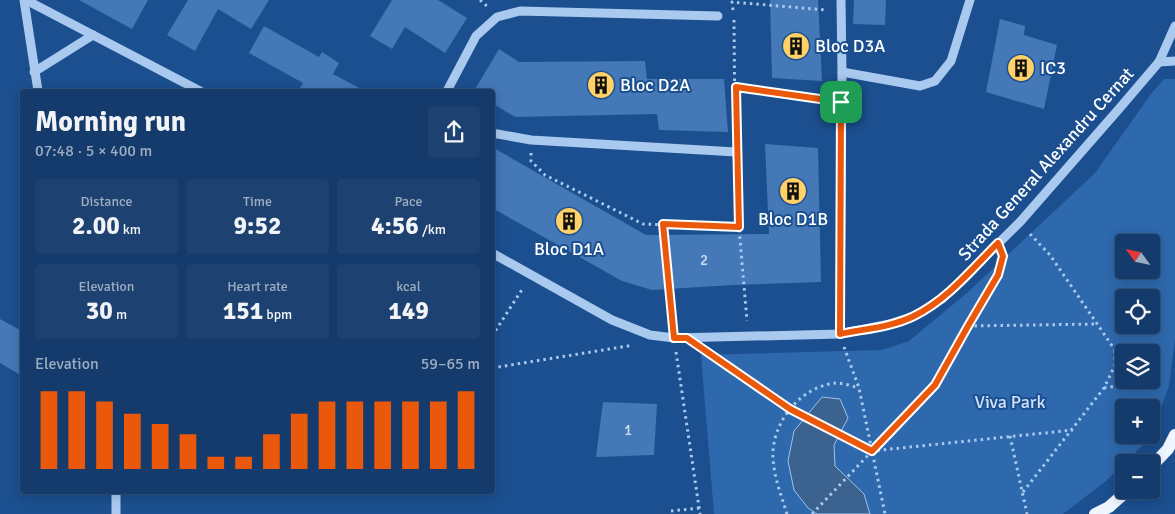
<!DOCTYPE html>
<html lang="en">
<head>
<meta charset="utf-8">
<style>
  body { margin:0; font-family:Signika,sans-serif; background:#1d4271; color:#f1f3f6; height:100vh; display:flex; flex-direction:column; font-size:19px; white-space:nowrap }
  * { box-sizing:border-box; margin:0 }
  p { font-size:16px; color:#9dadc1 }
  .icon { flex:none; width:28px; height:28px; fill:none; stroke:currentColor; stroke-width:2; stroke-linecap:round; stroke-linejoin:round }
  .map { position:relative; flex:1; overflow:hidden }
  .details { position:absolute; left:20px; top:89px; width:475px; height:405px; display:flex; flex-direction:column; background:#143b6b; border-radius:5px; box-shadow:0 2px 12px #0003,0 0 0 1px #33557e }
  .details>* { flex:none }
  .needle { width:32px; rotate:303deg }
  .tools { position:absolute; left:1115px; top:234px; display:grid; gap:10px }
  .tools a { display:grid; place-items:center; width:45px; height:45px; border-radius:5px; background:#143b6b; box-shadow:0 2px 12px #0003,0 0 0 1px #33557e; font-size:25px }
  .pin { position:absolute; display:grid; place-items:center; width:42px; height:42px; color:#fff; margin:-21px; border-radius:10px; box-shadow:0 2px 8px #0006 }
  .round { display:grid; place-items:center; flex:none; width:52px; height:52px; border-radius:5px; background:#1d4271 }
  .headline { display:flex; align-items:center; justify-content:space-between; height:85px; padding:0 15px }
  h1 { font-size:28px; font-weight:800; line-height:38px }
  .metrics { display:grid; grid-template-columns:repeat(3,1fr); gap:8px; height:85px; padding:5px 15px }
  .metrics div { display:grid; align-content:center; border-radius:5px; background:#1d4271; text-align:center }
  .metrics b { font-size:25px; font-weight:800 }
  .metrics small { font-size:14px; font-weight:400 }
  .metrics p { font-size:14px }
  .chart { height:140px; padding:10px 15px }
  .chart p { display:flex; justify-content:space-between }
  .chart svg { width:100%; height:90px; margin-top:5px; stroke:#ea580c; stroke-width:6 }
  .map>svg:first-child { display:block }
  .green { fill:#2e69ad; fill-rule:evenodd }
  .water { fill:#3c6290; stroke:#9cc4f0 }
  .building { fill:#4478b7 }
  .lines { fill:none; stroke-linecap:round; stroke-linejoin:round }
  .path { stroke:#a9c9ee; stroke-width:3; stroke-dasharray:2.5 4; stroke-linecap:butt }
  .minor { stroke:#a9c9ee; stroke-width:9 }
  .major { stroke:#f0f6ff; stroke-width:12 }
  .route-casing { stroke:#fff; stroke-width:10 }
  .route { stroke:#ea580c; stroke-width:6 }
  .labels { text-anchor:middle; stroke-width:4; stroke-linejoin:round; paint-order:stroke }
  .number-label { font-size:15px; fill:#d0dded }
  .poi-label { font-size:18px; fill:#fff; stroke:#1b4f8f; text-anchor:start }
  .street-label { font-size:18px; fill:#fff; stroke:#1b4f8f }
  .park-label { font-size:18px; fill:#cfe3fa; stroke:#1b4f8f }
</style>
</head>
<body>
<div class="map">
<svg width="1175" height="514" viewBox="0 0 1175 514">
  <rect width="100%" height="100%" fill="#1b4f8f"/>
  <path class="green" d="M1164,79H1175V339L1169,386L1151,434V408H1124V435H1151L1150,438L1106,481L1063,514H714L701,355L882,350L909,341L968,292L1095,173L1151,94ZM1124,242H1151V270H1124ZM1124,298H1151V325H1124ZM1124,352H1151V380H1124Z"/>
  <path class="water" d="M822,397L840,399L848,418L834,445L835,466L864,494L870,514H817L808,508L794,490L788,461L794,431Z"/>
  <g class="building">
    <path d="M79,0H148L132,29Z"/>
    <path d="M188,0H269L251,29L218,9L195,51L167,35Z"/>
    <path d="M392,0H438L467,18L445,53L405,27L392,49L370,36Z"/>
    <path d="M770,0H818L822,81L772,78Z"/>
    <path d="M854,0H886L885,25L853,24Z"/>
    <path d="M1000,19L1025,26L1024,35L1057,45L1044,109L986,92Z"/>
    <path d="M264,26L319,57L322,52L339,63L333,74L365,91H298L303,83L249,53Z"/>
    <path d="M499,49L519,62L645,61L647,79H724L728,132L659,130L657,114L515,117L492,103V91H474Z"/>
    <path d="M765,144L818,148L821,282L733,285L652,290L622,281L492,208V147L646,235L769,234Z"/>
    <path d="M0,319L22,331V376L0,363Z"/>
    <path d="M603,402L657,404L654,455L596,457Z"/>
  </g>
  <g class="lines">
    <g class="path">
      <path d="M480,0L488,7"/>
      <path d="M733,10L732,2L826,10"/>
      <path d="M734,20L735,137"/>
      <path d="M736,87L826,100"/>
      <path d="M531,153V161L545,175L643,224L739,227"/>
      <path d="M736,165L739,227L747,321"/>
      <path d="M663,224L672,323"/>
      <path d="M1030,234L1050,255L1115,350L1124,356"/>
      <path d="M968,326L1097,324"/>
      <path d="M492,336L523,288"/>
      <path d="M844,347L859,388L885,514"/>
      <path d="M676,352L700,514"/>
      <path d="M710,353L790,409L872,451L1073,430"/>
      <path d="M492,368L628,346L632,344"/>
      <path d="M1151,373L1160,379"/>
      <path d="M1104,388L1160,379"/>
      <path d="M1010,436L1027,514"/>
      <path d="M1023,492L1104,388L1115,365V350"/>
      <path d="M671,511L700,508"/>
      <path d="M787,514C781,494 772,473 773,451C775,418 803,386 836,383C843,383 852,386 859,388"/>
      <path d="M812,514L935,385L968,326L999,275L1001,264"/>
    </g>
    <g class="minor">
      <path d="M24,0L38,91"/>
      <path d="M26,0L200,91"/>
      <path d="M1159,62L1175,61"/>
      <path d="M34,72L93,35"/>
      <path d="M842,72L920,86L935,81L951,61L970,0"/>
      <path d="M447,91L476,36L497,17L520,11L718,16"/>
      <path d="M492,133L531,140L736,152"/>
      <path d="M492,253L612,320L650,335L674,338L840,334L890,324L914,316L942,299L1020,222L1118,110L1159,62L1175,26"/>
      <path d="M840,334L842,72L841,0"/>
      <path d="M116,491V514"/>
    </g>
    <g class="major">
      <path d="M1151,467L1168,449L1175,435"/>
      <path d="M1095,514L1109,507L1128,490"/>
    </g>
  </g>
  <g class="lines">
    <g class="route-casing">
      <path id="route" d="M736,87L841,102L840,334C864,329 892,327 914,316C948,299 972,269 998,243L1003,256L998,275L968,326L935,385L872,451L790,409L687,338H674L663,224L739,227Z"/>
    </g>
    <use href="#route" class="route"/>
  </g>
  <defs>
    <g id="building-disc" transform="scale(1.4375)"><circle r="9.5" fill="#ffd166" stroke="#1b4f8f"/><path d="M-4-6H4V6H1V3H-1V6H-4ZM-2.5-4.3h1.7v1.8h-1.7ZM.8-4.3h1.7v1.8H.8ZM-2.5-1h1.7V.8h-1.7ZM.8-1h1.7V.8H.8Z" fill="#111"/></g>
  </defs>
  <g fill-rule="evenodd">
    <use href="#building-disc" x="796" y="46"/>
    <use href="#building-disc" x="1021" y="68"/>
    <use href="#building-disc" x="601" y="85"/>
    <use href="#building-disc" x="793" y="191"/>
    <use href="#building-disc" x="569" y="221"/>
  </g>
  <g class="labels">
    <g class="number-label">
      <text x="704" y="265">2</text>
      <text x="628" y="435">1</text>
    </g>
    <g class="poi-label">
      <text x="815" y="52">Bloc D3A</text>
      <text x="1040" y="74">IC3</text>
      <text x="620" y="91">Bloc D2A</text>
      <text x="793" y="225" text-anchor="middle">Bloc D1B</text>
      <text x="569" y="255" text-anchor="middle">Bloc D1A</text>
    </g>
    <g class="street-label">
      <text transform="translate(1046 164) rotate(-48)" y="6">Strada General Alexandru Cernat</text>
    </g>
    <g class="park-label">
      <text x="1010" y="408">Viva Park</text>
    </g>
  </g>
</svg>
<div class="tools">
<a><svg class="needle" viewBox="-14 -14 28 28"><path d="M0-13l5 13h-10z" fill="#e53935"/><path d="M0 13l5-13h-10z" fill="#9dadc1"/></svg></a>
<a><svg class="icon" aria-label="locate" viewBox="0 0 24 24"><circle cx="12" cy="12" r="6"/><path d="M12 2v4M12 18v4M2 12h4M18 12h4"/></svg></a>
<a><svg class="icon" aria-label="layers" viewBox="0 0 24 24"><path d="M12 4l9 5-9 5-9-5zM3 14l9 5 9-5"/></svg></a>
<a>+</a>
<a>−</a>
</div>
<div class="pin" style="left:841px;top:102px;background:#1e9e55"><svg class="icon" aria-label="arrive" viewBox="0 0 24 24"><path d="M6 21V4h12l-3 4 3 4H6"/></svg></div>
<section class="details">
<div class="headline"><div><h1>Morning run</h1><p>07:48 · 5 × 400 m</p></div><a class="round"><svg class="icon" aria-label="share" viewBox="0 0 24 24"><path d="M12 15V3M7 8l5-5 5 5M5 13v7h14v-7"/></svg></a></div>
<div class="metrics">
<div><p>Distance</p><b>2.00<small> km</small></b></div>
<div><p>Time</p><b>9:52</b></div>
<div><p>Pace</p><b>4:56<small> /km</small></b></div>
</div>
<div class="metrics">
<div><p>Elevation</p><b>30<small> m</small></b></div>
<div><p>Heart rate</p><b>151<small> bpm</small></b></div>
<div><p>kcal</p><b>149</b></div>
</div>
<div class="chart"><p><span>Elevation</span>59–65 m</p>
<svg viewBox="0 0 160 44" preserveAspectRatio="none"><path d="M5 44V6M15 44V6M25 44V11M35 44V17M45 44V22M55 44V27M65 44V38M75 44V38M85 44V27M95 44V17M105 44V11M115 44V11M125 44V11M135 44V11M145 44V11M155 44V6"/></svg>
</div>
</section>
</div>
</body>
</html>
